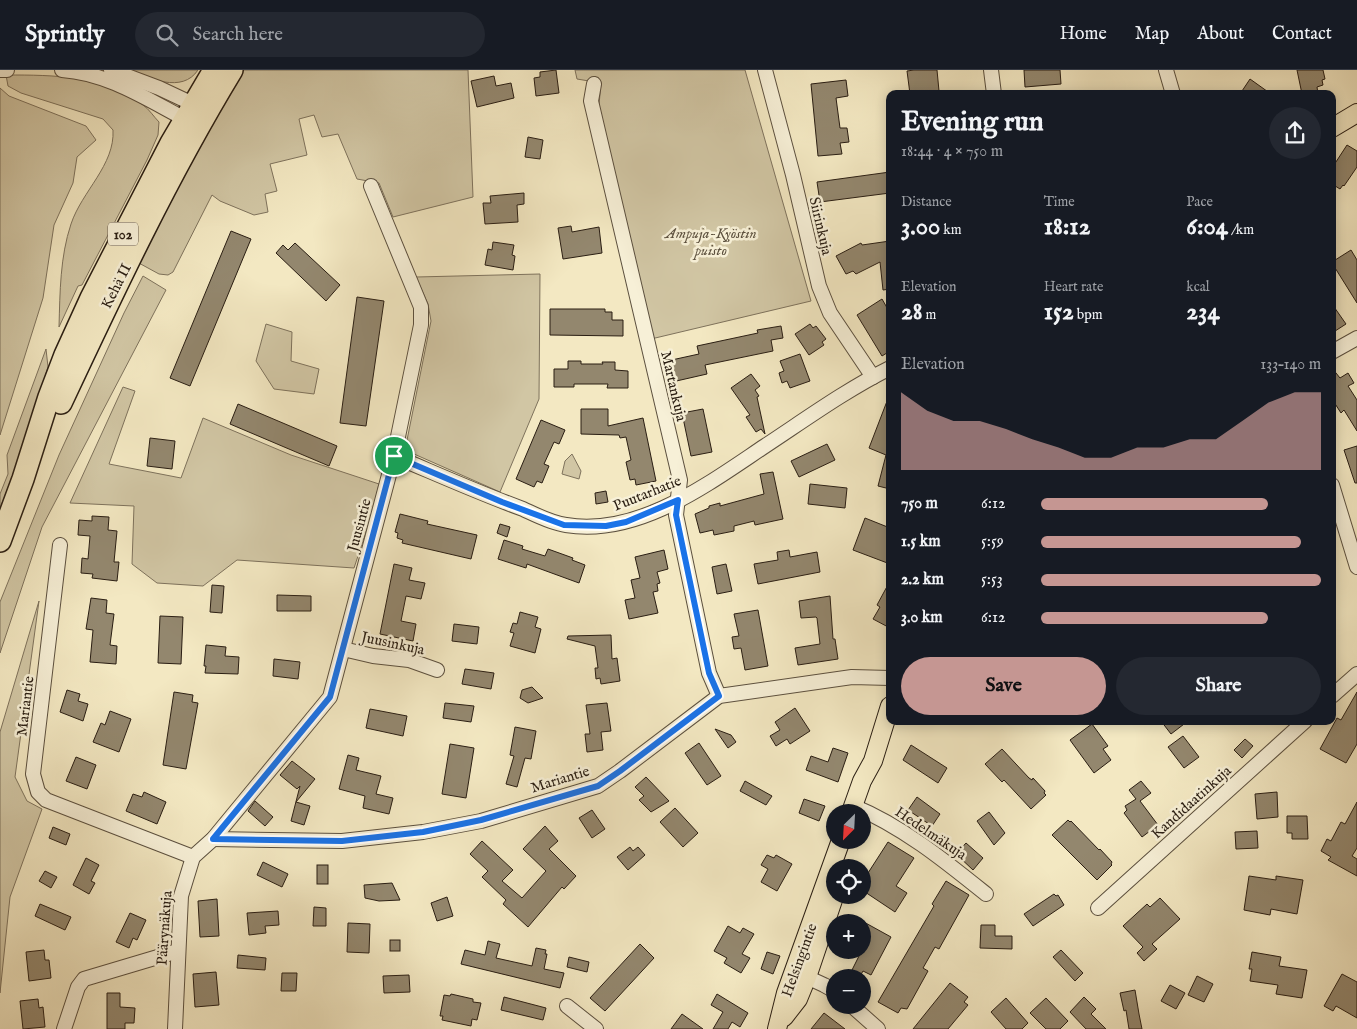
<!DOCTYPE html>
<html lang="en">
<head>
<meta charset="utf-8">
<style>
  body { margin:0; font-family:"IM FELL English",serif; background:#242831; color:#f1f3f6; height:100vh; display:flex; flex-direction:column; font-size:19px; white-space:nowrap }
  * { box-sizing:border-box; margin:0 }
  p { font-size:16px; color:#9ea1a6 }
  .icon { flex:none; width:28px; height:28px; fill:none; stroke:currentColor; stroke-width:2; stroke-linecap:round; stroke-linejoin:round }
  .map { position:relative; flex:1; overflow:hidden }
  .side { position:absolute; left:886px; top:20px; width:450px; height:635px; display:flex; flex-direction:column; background:#171b24; border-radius:10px; box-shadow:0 2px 12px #0003 }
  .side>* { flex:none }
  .needle { width:32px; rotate:204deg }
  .controls { position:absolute; left:826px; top:734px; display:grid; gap:10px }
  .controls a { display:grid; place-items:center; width:45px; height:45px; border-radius:50%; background:#171b24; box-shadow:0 2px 12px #0003; font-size:25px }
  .pin { position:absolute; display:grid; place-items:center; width:42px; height:42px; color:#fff; margin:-21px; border:2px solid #fff; border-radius:50%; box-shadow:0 1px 5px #0007 }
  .round { display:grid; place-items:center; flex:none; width:52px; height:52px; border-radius:26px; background:#242831 }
  .headline { display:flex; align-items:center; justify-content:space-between; height:85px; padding:0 15px }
  h1 { font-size:28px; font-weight:800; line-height:38px }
  .stats { display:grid; grid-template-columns:repeat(3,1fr); gap:8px; height:85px; padding:5px 15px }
  .stats div { display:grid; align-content:center }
  .stats b { font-size:25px; font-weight:800 }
  .stats small { font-size:14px; font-weight:400 }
  .stats p { font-size:14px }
  .chart { height:140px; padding:10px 15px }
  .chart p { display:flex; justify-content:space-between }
  .chart svg { width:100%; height:90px; margin-top:5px; fill:#c59692; opacity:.7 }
  .cta { display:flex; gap:10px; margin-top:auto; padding:10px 15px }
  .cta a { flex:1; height:58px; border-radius:30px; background:#c59692; color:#111; font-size:20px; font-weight:800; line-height:58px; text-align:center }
  .cta a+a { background:#242831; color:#f1f3f6 }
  ul { padding:0 15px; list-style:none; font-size:16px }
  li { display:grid; grid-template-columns:80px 60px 1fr; align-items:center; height:38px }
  li i { height:12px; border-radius:6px; background:#c59692 }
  header { display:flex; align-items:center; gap:30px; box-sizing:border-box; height:70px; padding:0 25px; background:#171b24; border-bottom:1px solid #363941 }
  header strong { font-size:24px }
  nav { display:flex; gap:28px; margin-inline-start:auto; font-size:18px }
  .search { width:350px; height:45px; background:#242831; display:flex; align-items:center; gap:12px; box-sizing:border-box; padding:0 18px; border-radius:28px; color:#9ea1a6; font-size:19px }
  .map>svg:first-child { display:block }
  .green { fill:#d1c6a4; stroke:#7e725c }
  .building { fill:#93876e; stroke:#2a1e13 }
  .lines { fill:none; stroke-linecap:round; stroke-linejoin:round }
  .minor-casing { stroke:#5c503f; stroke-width:16 }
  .major-casing { stroke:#2a1e13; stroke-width:20 }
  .highway-casing { stroke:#2a1e13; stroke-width:24 }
  .minor { stroke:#f7f0d7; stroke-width:14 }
  .major { stroke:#f3e8c2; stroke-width:18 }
  .highway { stroke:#f3e8c2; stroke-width:21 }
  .route-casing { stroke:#fff; stroke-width:10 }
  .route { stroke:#1a73e8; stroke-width:6 }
  .labels { text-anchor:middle; stroke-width:5; stroke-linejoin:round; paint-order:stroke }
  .shield { fill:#f7f0d7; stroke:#685d4e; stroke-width:1 }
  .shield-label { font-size:14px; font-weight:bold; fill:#2a1e13 }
  .street-label { font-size:15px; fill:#2a1e13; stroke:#f7f0d7 }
  .park-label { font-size:15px; font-style:italic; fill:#5c503e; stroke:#f7f0d7 }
</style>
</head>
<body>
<header>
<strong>Sprintly</strong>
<div class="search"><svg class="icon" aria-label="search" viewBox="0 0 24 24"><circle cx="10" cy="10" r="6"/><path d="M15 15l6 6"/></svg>Search here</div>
<nav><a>Home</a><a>Map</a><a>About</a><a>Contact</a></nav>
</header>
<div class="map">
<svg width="1357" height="959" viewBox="0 0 1357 959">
  <rect width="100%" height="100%" fill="#f3e8c2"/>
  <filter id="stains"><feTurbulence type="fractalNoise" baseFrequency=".004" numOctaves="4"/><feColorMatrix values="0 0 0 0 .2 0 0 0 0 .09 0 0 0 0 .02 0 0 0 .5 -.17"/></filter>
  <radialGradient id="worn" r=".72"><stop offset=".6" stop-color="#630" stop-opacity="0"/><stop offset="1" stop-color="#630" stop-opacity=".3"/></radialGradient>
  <g class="green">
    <path d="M128,0H198C182,24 149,8 128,0Z"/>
    <path d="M243,0H468L473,127L393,147L379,113L357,109L338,64L322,67L314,45L299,49L307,85L270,94L277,121L265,124L268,142L254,145L220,131L212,125L173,202L168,205L159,204L137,192L210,54Z"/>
    <path d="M575,0H745L811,231L651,269L599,35L601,13L577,9Z"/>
    <path d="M6,5C55,5 101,5 143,35C149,39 154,47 159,52L158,65L147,90L82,215L78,216L59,257C60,222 60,187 71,154C82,121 115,95 113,60L103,49L21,23L8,16Z"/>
    <path d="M0,18L9,26L86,56L96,70L77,87L73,113L54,155L43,228L0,365Z"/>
    <path d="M540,204L539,329L500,422L405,380L431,251L428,234L416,207Z"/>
    <path d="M143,206L166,220L42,457L0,583V532L59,385L124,243Z"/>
    <path d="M266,254L292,262L291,291L319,299L314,324L274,319L256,291Z"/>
    <path d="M46,279L48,297L26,369L0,439V424L8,404L7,385Z"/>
    <path d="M123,317L135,321L109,394L181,408L203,348L291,385L379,414L372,444L354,498L237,490L203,516L157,513L132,494L134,436L70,433Z"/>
    <path d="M572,384L581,401L579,409L562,404L565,391Z"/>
    <path d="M39,531L15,707L27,731L42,739L10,827L0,923V662Z"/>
  </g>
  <g class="building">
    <path d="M556,0L559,23L536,26L534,8L540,7V2Z"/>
    <path d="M914,0H937L939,21L910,24L907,1Z"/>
    <path d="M1024,0H1060L1061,14L1025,17Z"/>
    <path d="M1297,0H1323L1325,9L1322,10L1323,15L1317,17L1318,24H1302Z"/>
    <path d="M494,6L496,16L511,13L514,28L477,37L471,11Z"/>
    <path d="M1250,9L1271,24H1240Z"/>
    <path d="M846,10L848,26L836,28L840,58H847L849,72L840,73L842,84L818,86L811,14Z"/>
    <path d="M528,67L543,70L540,89L525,87Z"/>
    <path d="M1347,75L1357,81V97L1344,116L1343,115L1340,119L1332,114V98Z"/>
    <path d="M890,102V123L820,132L817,112Z"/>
    <path d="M524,123V134L517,135L518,152L485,154L483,133H491L490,126Z"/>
    <path d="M571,156L572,162L599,157L602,183L563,189L558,158Z"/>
    <path d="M231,161L251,169L190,316L170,308Z"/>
    <path d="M890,171V219L883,220L880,192L856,204L853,201L846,204L836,186L861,173L862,175Z"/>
    <path d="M493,172L514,175L512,185L515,186L513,200L485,195L488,179L492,180Z"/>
    <path d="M295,173L340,215L326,231L276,183L283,175L288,180Z"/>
    <path d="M1351,180L1357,190V233L1332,193V192Z"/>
    <path d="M357,227L384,231L366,356L340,353Z"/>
    <path d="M882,229L890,243V281L882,286L857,245Z"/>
    <path d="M1332,234L1346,254L1332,263Z"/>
    <path d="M550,239H605V242H612V250H623V266L550,265Z"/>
    <path d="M810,254L813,258L816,256L826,269L822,272L824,275L809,285L795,264Z"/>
    <path d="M781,256L783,268L771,270L773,281L705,295L707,304L672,312L667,291L699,284L697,276L758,263L757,260Z"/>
    <path d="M800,284L810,311L790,318L787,311L782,313L779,303L784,301L780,291Z"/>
    <path d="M568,291H581V294H603L602,292H615V300L628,301V318H607L608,314H574V317H554V299H568Z"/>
    <path d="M1332,298L1340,308L1348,303L1354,313L1348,316L1357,330V361L1344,340L1341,343L1332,329Z"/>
    <path d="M751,304L760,316L755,320L759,326L757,327L765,364L761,359L756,362L746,347L750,345L731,318Z"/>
    <path d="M889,326L890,327V419L878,416L886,385L869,378Z"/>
    <path d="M238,334L337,376L329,396L230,354Z"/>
    <path d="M581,339H608V356L643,348L656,411L636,415L635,409L630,410L626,392L631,390L626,367L620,368L619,365L581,364Z"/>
    <path d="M703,339L712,382L691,386L682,343Z"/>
    <path d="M541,350L565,360L559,374L554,372L544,394L549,396L542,413L537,411L534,417L516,409Z"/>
    <path d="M150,368L175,371L172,399L147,396Z"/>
    <path d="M827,374L835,390L799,407L791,391Z"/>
    <path d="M1357,376V413H1355L1344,380Z"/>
    <path d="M773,402L783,449L755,455L754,451L734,456V461L714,465L713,460L700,463L695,444L709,438V436L720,433V436L764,424L760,404Z"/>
    <path d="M810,414L847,418L845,438L808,434Z"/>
    <path d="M606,421L608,432L596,434L595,423Z"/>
    <path d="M400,444L428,451L427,454L477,465L471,489L402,473L403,470L397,468L398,463L395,462Z"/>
    <path d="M92,446L109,447L108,460L117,461L114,492H119L117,511L92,508L93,504L81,503L82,488L88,489L90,466L78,465L79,450L92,451Z"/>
    <path d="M865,448L890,458V494L853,480Z"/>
    <path d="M500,454L510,457L507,467L497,463Z"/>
    <path d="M504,470L523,476L522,479L545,486L548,479L573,488L572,490L585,495L579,513L527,494L526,498L498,489Z"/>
    <path d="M664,480L668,499L657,502L660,513L657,514L658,521L653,522L658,543L629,549L625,530L635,528L631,510L640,508L635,487Z"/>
    <path d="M789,480L790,487L817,482L820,502L758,514L754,494L778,490L777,482Z"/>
    <path d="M394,494L412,498L409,510L425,513L421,529L406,526L401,551L416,554L413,571L380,564Z"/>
    <path d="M726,494L732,521L717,524L712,497Z"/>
    <path d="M890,511V558L873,549L880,537L877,535Z"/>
    <path d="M212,515L224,516L222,543L210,542Z"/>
    <path d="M277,525L311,526V541H277Z"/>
    <path d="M830,526L833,569H835L838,589L798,595L795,578L820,574L817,548L816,547L801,548L799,531Z"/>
    <path d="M91,528L107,530L106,543L114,544L110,575L117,576L116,594L90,592L93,560L86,559Z"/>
    <path d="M758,540L768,596L745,600L741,578L734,579L732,567L739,566L734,544Z"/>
    <path d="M520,542L538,547L535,557L541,559L535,583L510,576L514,563L510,562L513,553L517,554Z"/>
    <path d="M160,546L183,547L181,594L158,593Z"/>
    <path d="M454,554L479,557L477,574L452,571Z"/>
    <path d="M611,565L612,589L617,588L620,611L601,614L600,608L596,609L595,598H598L595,576L567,569L568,566Z"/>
    <path d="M206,575L226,577L225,586L239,587L238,604L205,603L206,596H204Z"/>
    <path d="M274,589L300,592L298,609L273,606Z"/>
    <path d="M465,599L494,603L491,619L462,614Z"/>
    <path d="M532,617L543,628L528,633L520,628L522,620Z"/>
    <path d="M67,620L80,624L78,631L88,634L83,651L60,642Z"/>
    <path d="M174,622L193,625L192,632L198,633L186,699L163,695Z"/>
    <path d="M1357,622V674L1346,693L1320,679L1337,648L1341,650Z"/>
    <path d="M445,633L474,636L471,652L443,648Z"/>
    <path d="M607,633L611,661L601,662L603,680L587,682L585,664H590L586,635Z"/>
    <path d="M795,638L810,661L790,674L787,669L776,676L770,666L780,660L775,652Z"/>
    <path d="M370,639L407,646L403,666L366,658Z"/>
    <path d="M110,641L131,649L119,682L93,672L101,653L105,655Z"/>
    <path d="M1161,651H1188L1171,664Z"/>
    <path d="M1092,654L1108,676L1103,679L1111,690L1094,703L1070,670Z"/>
    <path d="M515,657L536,661L531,689L525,688L517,717L506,714L514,686L510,685Z"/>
    <path d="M715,659L731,665L736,672L728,678Z"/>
    <path d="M1183,666L1199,687L1184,698L1168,677Z"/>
    <path d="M1245,669L1253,676L1242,688L1234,680Z"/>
    <path d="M699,673L721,706L707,715L685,683Z"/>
    <path d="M450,674L474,678L466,728L442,724Z"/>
    <path d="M911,675L947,698L938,713L903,690Z"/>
    <path d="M833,678L848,683L838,712L806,700L811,686L828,692Z"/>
    <path d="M1002,679L1029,708L1032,710L1033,708L1045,721L1044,723L1046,725L1031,739L1004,710L1002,712L985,694Z"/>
    <path d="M348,685L359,688L356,700L381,706L376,724L393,728L389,744L363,738L365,726L339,719Z"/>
    <path d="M76,687L96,695L87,719L66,711Z"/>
    <path d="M292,691L315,709L296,732L310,736L304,755L291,751L300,716L297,719L280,705Z"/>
    <path d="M646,707L669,731L651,742L639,730L644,726L635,717Z"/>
    <path d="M745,711L772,726L766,735L740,721Z"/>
    <path d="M1141,711L1151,723L1140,731L1158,755L1142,767L1124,743L1127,740L1125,736L1136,729L1129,720Z"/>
    <path d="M144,722L166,732L157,754L126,741L133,724L142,727Z"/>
    <path d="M1277,722L1278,747L1257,749L1255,724Z"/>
    <path d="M917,727L940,744L932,756L908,740Z"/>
    <path d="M804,729L825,736L819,751L799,743Z"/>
    <path d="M255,731L273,747L265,756L248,741Z"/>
    <path d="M1357,732V778L1352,786L1357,789V806L1328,790L1331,787L1321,781L1327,769L1331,771L1341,752L1345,754Z"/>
    <path d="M675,738L698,763L683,777L660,752Z"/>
    <path d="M592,740L605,759L592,768L579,748Z"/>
    <path d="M989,742L1005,763L994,775L977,751Z"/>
    <path d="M1287,746H1307L1308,769H1292V763H1287Z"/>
    <path d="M1068,750L1070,752L1071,751L1099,780L1100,779L1112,792L1111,794L1112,795L1097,810L1052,765Z"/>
    <path d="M545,756L558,771L549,779L576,806L564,819L562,817L528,857L503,834L506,830L482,807L488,801L470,784L482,771L513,800L502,811L522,828L546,801L523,779Z"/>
    <path d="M53,757L70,764L66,775L49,768Z"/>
    <path d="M1257,761L1258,778L1236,779L1235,762Z"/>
    <path d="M888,772L914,788L896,816L907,823L895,842L862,820V801L868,803Z"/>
    <path d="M966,773L983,788L973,800L956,784Z"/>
    <path d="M630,777L633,781L638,777L645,785L628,800L617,787Z"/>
    <path d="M767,785L774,788L776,785L792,794L777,821L761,812L768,799L761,795Z"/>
    <path d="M86,788L99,795L91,811L95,813L89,824L73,815Z"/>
    <path d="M263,792L288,804L282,817L257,805Z"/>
    <rect x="317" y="795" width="11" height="19"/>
    <path d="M45,801L57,807L51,818L39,811Z"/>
    <path d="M1249,806L1276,810V806L1303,810L1297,844L1271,839L1270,845L1244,840Z"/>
    <path d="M946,811L969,825L939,879L935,877L923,898L928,901L907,939L901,938L898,943L878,932L934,836L932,834Z"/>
    <path d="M392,813L400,830L379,831L365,828L364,815Z"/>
    <path d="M1054,824L1056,826L1058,825L1064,835L1033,856L1024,844Z"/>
    <path d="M447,827L453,846L437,851L431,833Z"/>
    <path d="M1160,828L1180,849L1152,874L1157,879L1144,891L1137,883L1143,877L1123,856L1147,834L1150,837Z"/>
    <path d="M217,829L219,866L200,867L198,831Z"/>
    <path d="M40,834L71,847L65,860L35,846Z"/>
    <path d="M314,837L326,838V856H313Z"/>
    <path d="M278,841L279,855L265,856L266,863L249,865L247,843Z"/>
    <path d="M130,843L146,850L137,870L133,868L129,878L116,872Z"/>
    <path d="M862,851L891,867L871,905L863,901L859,908H848L862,880Z"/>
    <path d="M348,853L370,854L369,883L347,882Z"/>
    <path d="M981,855H995V866H1012V879L980,878Z"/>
    <path d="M728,856L740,863L743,858L754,864L742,884L750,888L741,903L724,893L727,888L714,881Z"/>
    <rect x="390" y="870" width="10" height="11"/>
    <path d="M488,871L500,874L496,888L532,896L536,878L546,880L545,884H547L544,899L564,903L560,918L461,894L465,880L485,885Z"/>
    <path d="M640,874L654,888L605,941L590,928Z"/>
    <path d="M44,880L45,890H49L51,908L29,911L26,882Z"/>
    <path d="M1061,880L1083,903L1075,911L1053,887Z"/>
    <path d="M767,882L780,886L773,904L761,899Z"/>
    <path d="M1252,882L1281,887L1279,896L1307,900L1302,928L1276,924L1278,915L1250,911L1252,899H1249Z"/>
    <path d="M238,885L266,888L265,900L237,898Z"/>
    <path d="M569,887L589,892L587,902L567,897Z"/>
    <path d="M216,902L219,935L195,937L193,904Z"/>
    <path d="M282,903H297L296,921H281Z"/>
    <path d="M1342,904L1357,912V948L1336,936L1333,941L1324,936Z"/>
    <path d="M409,905L410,922L384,923L383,906Z"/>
    <path d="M1197,906L1213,914L1204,932L1188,925Z"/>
    <path d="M950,913L968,927L964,932L968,935L948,959H913Z"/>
    <path d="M1170,915L1185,923L1176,939L1161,931Z"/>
    <path d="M1135,920L1139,944L1142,959H1129L1126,940L1124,941L1120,923Z"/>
    <path d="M107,923H120V937L135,938L134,953H125V959H107Z"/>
    <path d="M451,924L473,929V932L481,933L477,950L472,949L471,956L442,950L443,946H440L444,925L450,926Z"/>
    <path d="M717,924L748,943L740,957L732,952L728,959H713L723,942L711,935Z"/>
    <path d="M504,927L546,938L543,950L501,940Z"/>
    <path d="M1084,927L1096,939L1091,944L1106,959H1086L1070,942Z"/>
    <path d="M1006,928L1028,953L1022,959H1006L991,942Z"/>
    <path d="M1046,928L1068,951L1060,959H1046L1030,943Z"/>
    <path d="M38,929L39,938L43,937L45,957L23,959L20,931Z"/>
    <path d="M824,943L845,959H811Z"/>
    <path d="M682,944L703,959H671Z"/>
  </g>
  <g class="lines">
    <g class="minor-casing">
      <g id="minor">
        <path d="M0,0H7"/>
        <path d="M62,0C107,3 145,28 185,49L192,50"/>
        <path d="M111,0L159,18L193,34L197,42"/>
        <path d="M765,0L793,105L819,216L830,243L873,307"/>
        <path d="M991,0L994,24"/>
        <path d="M1166,0L1173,24"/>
        <path d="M594,14L591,31L680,410L676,445L709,603L719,626"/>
        <path d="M1332,282L1357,268"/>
        <path d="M394,386C437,404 479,423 523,439C536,445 551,453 566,455C638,467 708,414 765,376C806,349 846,320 890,298"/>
        <path d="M1332,415L1357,497"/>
        <path d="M60,475L33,704L38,722L46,730L193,787"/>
        <path d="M343,579L373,586L409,590L437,600"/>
        <path d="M1332,626L1357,604"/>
        <path d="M853,736C902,756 945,791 986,824"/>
        <path d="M213,769L342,771L423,762L481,751L598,716L620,701L719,626L852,607L890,608"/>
        <path d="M1098,838L1305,651"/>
        <path d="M798,903L824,915L835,921"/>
        <path d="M851,935L878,959"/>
        <path d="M567,936L596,959"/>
        <path d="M64,959L78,917L84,909L178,881"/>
        <path d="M175,959L181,826L193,787L213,769L330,627L394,386L421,255V237L371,116"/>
      </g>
    </g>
    <g class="major-casing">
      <g id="major">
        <path d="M1332,58L1357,43"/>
        <path d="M851,742L862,711L873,691L890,636"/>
        <path d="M784,947L798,929L807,907L835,824"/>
        <path d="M777,959L786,923L841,770"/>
      </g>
    </g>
    <g class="highway-casing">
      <g id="highway">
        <path d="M61,333C114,220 167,107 232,0"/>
        <path d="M0,471L23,409L49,327L65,285L91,228L171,73L214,0"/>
      </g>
    </g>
    <use href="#minor" class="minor"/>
    <use href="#major" class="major"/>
    <use href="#highway" class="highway"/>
  </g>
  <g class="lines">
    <g class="route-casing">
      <path id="route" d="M394,386L502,432L564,455L606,456L626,452L678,430L676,445L709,603L719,626L620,701L598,716L481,750L423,762L342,771L213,769L330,627Z"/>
    </g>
    <use href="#route" class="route"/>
  </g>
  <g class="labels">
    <rect class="shield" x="108" y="152.5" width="30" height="23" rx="4"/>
    <g class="shield-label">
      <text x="123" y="169">102</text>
    </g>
    <g class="street-label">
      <text transform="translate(821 156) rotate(77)" y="5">Siirinkuja</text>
      <text transform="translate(116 216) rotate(-63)" y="5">Kehä II</text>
      <text transform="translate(674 316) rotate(77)" y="5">Martankuja</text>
      <text transform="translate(647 423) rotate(-22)" y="5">Puutarhatie</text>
      <text transform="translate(359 455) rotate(-75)" y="5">Juusintie</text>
      <text transform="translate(393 573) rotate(12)" y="5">Juusinkuja</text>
      <text transform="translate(25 636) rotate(-83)" y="5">Mariantie</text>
      <text transform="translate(560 709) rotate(-17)" y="5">Mariantie</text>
      <text transform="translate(1191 732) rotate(-42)" y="5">Kandidaatinkuja</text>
      <text transform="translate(931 763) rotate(34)" y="5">Hedelmäkuja</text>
      <text transform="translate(164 858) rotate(-86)" y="5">Päärynäkuja</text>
      <text transform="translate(799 890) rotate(-70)" y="5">Helsingintie</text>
    </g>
    <g class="park-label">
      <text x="711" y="168">Ampuja-Kyöstin<tspan x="711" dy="17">puisto</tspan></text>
    </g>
  </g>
  <rect width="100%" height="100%" filter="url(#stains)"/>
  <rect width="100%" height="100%" fill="url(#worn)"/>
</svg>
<div class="controls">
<a><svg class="needle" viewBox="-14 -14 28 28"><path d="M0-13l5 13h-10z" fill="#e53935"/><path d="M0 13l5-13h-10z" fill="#9ea1a6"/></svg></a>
<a><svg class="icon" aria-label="locate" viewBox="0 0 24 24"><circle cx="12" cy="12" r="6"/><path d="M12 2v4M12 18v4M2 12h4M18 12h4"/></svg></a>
<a>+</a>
<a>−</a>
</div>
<div class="pin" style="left:394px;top:386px;background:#1e9e55"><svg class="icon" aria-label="arrive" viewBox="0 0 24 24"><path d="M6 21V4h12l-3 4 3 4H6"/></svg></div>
<section class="side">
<div class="headline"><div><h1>Evening run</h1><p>18:44 · 4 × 750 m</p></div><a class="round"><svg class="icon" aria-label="share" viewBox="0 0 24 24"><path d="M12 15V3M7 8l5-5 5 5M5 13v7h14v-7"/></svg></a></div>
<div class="stats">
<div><p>Distance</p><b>3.00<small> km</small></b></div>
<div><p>Time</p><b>18:12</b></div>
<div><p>Pace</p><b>6:04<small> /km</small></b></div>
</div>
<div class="stats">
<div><p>Elevation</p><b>28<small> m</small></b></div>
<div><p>Heart rate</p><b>152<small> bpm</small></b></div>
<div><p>kcal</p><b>234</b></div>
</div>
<div class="chart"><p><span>Elevation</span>133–140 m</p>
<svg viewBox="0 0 160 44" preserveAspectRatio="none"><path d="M0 44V6L10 15L20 20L30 20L40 24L50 29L60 33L70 38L80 38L90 33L100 33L110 29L120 29L130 20L140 11L150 6L160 6V44z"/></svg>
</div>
<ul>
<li><b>750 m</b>6:12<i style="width:81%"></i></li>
<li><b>1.5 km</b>5:59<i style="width:93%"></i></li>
<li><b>2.2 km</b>5:53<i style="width:100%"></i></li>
<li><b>3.0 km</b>6:12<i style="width:81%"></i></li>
</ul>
<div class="cta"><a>Save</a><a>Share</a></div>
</section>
</div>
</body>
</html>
